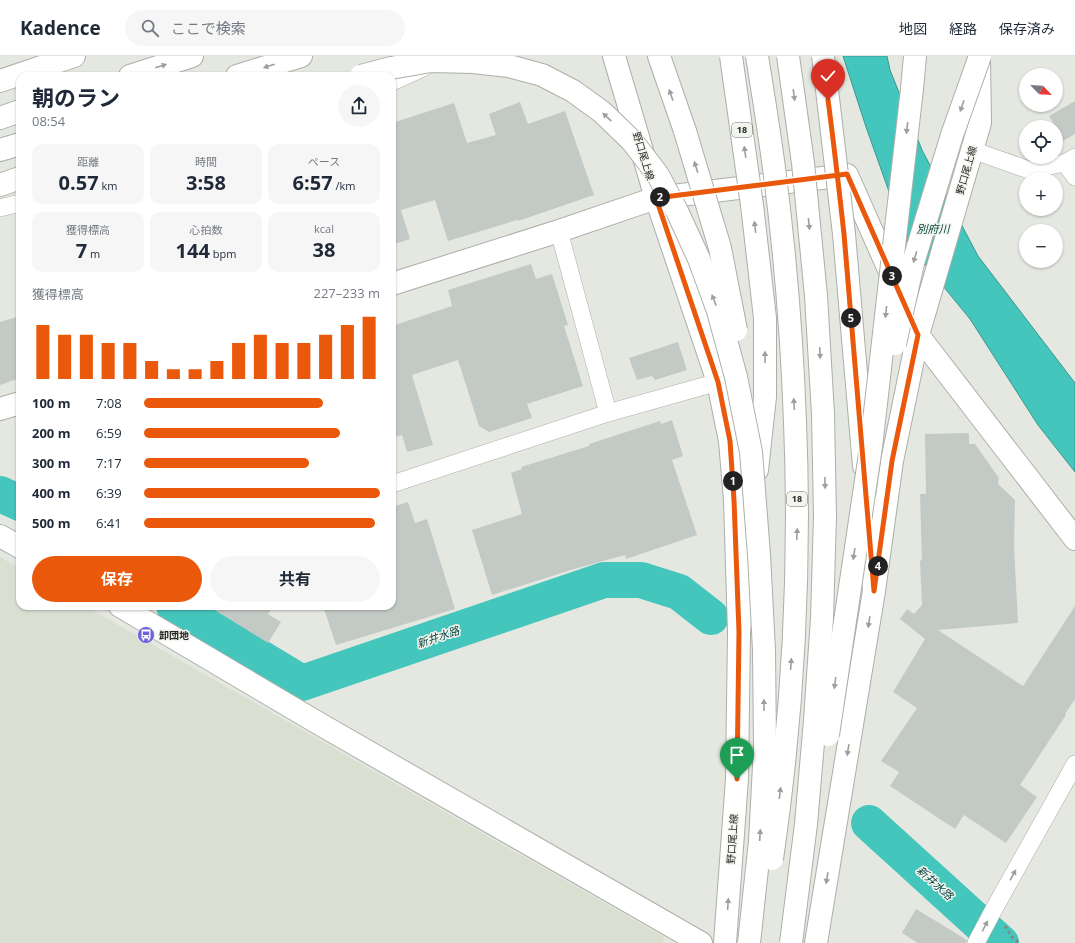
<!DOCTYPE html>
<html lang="ja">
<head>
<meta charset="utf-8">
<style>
  body { margin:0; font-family:"Open Sans","Noto Sans JP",sans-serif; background:#f6f6f7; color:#1f2937; height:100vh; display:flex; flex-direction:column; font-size:15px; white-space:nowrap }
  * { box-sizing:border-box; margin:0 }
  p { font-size:13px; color:#747a83 }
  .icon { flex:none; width:22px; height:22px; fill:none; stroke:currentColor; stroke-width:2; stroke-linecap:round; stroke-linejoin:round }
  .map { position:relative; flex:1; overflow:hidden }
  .side { position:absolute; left:16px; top:16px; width:380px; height:538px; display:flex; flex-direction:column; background:#fff; border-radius:12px; box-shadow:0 1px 3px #0004 }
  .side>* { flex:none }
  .needle { width:26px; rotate:115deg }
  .controls { position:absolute; left:1019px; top:12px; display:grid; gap:8px }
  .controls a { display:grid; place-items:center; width:44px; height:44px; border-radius:50%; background:#fff; box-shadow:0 1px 3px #0004; font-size:20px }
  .pin { position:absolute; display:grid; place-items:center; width:34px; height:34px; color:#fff; margin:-41px -17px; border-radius:50% 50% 50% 0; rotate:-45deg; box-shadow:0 0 4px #0007 }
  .pin .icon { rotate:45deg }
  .km { position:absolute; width:20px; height:20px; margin:-10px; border-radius:50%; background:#222; color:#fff; font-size:11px; line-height:20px; text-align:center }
  .round { display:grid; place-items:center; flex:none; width:42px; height:42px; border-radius:21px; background:#f6f6f7 }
  .overview { display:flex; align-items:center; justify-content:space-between; height:68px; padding:0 16px }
  h1 { font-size:22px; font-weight:700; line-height:30px }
  .stats { display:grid; grid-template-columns:repeat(3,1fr); gap:6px; height:68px; padding:4px 16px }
  .stats div { display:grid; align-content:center; border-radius:10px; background:#f6f6f7; text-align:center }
  .stats b { font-size:20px; font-weight:700 }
  .stats small { font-size:11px; font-weight:400 }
  .stats p { font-size:11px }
  .chart { height:112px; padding:8px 16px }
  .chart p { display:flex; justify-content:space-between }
  .chart svg { width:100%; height:72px; margin-top:4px; stroke:#ea580c; stroke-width:6 }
  .primary-button { display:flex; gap:8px; margin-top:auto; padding:8px 16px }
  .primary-button a { flex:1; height:46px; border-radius:24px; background:#ea580c; color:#fff; font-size:16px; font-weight:700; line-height:46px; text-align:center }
  .primary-button a+a { background:#f6f6f7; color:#1f2937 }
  ul { padding:0 16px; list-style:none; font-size:13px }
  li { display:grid; grid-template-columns:64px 48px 1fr; align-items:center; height:30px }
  li i { height:10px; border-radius:5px; background:#ea580c }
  header { display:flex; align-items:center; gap:24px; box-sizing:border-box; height:56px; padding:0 20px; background:#fff; border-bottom:1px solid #e0e1e3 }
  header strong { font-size:19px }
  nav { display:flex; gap:22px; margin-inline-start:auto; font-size:14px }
  .search { width:280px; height:36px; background:#f6f6f7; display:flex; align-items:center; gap:10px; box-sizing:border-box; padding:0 14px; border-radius:22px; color:#747a83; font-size:15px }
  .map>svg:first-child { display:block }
  .built { fill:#d9dfd1 }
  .water { fill:#44c6bd; stroke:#3b978f }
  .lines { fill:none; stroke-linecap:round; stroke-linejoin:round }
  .river { stroke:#44c6bd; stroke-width:36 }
  .building { fill:#c3cac5 }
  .street-casing { stroke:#acafa8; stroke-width:18 }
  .secondary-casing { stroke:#acafa8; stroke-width:24 }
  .primary-casing { stroke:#acafa8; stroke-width:24 }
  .highway-casing { stroke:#acafa8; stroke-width:24 }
  .path { stroke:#838580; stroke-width:2.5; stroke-dasharray:3 3; stroke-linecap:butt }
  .street { stroke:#fff; stroke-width:17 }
  .secondary { stroke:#fff; stroke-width:22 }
  .primary { stroke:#fff; stroke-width:22 }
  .highway { stroke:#fff; stroke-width:22 }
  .primary-bridge-casing { stroke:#acafa8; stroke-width:24; stroke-linecap:butt }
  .highway-bridge-casing { stroke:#acafa8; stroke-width:24; stroke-linecap:butt }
  .primary-bridge { stroke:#fff; stroke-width:22 }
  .highway-bridge { stroke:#fff; stroke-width:22 }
  .oneway { fill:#9e9e9d }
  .route-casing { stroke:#fff; stroke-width:8 }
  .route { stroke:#ea580c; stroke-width:5 }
  .labels { text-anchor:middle; stroke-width:3; stroke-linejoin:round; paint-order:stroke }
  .shield { fill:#f2f5ee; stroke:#646661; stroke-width:1 }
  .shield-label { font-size:9px; font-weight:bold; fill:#272825 }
  .street-label { font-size:10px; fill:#272825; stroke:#f2f5ee }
  .poi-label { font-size:10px; font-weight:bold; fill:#272825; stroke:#f2f5ee; text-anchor:start }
  .water-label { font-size:11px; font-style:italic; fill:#0b4542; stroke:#f2f5ee }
</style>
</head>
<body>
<header>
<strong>Kadence</strong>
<div class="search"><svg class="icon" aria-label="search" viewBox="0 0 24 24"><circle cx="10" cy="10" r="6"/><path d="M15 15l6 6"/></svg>ここで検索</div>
<nav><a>地図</a><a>経路</a><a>保存済み</a></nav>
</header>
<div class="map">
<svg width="1075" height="887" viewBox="0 0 1075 887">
  <rect width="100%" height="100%" fill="#e5e8e1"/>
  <path class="built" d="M0,501L20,513V550H85L664,881L663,887H0Z"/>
  <path class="water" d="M843,0H887L890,14L922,94L978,200L1075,327V416L1038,369L970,263L907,186L866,71Z"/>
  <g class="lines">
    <g class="river">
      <path d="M0,438L20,447"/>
      <path d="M174,550L302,627L604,524H641L679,536L711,561"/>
      <path d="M869,767L1001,887"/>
    </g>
  </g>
  <g class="building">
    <path d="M1075,45V78L1063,85L1049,60Z"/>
    <path d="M520,46L528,68L565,55L594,139L518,165L517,164L448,185L435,144L401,154L410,183L392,189V67L454,47L467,87L496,79L489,58Z"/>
    <path d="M531,208L536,223L552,218L568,269L564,270L583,330L527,348L532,362L489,376L479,370L458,304L412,319L433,389L407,396L402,379L392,382V270L452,250L448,234Z"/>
    <path d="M20,260V322L0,329V266Z"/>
    <path d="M678,286L687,314L655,324L652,320L637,324L629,302Z"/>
    <path d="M672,364L683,400L672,404L697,479L626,503L625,499L574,513L492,539L472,474L522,458L511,417L522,413L521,411L589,390V388L660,365L661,368Z"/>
    <path d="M969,377V388H975L999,422L998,428L1015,444L1014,491L1018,567L938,574L1023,630L1075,550V643L1065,658L1066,659L1020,729L1037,741L1006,787L964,759L955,773L890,730L899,716L881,705L917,652L893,636L925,583L900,563L907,553L914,558L922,549L920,505L922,504L920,438H926L925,378Z"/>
    <path d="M408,446L415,467L427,463L455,553L336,589L323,550H392V451Z"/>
    <path d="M208,550H273L268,558L281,566L268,587Z"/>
    <path d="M916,853L967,884L966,887H918L902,877Z"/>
  </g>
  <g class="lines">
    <g class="street-casing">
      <g id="street">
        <path d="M392,26L425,11"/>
        <path d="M972,94L1029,114L1065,107L1075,101"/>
        <path d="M1065,107L1075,121"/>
        <path d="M0,152L20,147"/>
        <path d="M559,175L608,357"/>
        <path d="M392,428L608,357L718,326"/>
        <path d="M976,887L994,853L1075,708"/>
      </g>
    </g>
    <g class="secondary-casing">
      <g id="secondary">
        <path d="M614,0L656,142L718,326L730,385L735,444L739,576L737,723L725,887"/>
        <path d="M392,228L559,175L656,142L847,119L894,225"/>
        <path d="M914,270L918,279L1075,483"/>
        <path d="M0,353L20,347"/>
        <path d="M0,480L20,491"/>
        <path d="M120,550L318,667L701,887"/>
        <path d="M816,887L874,535L892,405L918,279L980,67L979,5"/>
      </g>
    </g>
    <g class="primary-casing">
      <g id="primary">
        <path d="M752,149L765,262V341L757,414"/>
        <path d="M844,178L864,410"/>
        <path d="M867,446L874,535"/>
        <path d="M739,576L751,468"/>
      </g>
    </g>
    <g class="highway-casing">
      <g id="highway">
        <path d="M659,0L685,75"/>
        <path d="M130,20L192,0"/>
        <path d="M237,20L301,0"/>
        <path d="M0,25L74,0"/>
        <path d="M912,33L915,0"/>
        <path d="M0,62L20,55"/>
        <path d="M0,94L20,88"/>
        <path d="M0,129L20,122"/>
      </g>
    </g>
    <path class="path" d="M1005,870L1012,881L1019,887"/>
    <use href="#street" class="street"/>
    <use href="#secondary" class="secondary"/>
    <use href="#primary" class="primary"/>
    <use href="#highway" class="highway"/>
    <g class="primary-bridge-casing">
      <g id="primary-bridge">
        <path d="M731,0L752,149"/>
        <path d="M823,0L844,178"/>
      </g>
    </g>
    <g class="highway-bridge-casing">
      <g id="highway-bridge">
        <path d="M757,0C763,37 769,75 774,112C785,196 792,282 795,366C801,512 793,659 772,803"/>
        <path d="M788,0L803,107L816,240L823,358L825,460L822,562L815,664L806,768L791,887"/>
        <path d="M361,20L391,12L431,5L473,6L509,10L542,19L573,35L602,56L632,85L658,119L677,155L699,203L718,255L736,321L751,396L759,499L764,594L765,691L760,785L749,887"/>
        <path d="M685,75L720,192L736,274"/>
        <path d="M895,288L913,207L952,79L980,0"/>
        <path d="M828,679L871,391L912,33"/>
      </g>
    </g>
    <use href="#primary-bridge" class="primary-bridge"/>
    <use href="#highway-bridge" class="highway-bridge"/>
  </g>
  <defs><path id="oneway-solid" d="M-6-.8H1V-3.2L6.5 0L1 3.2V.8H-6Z"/></defs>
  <g class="oneway">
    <use href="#oneway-solid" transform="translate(161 10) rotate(-18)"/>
    <use href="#oneway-solid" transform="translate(269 10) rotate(163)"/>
    <use href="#oneway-solid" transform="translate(671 39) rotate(-109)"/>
    <use href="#oneway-solid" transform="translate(794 39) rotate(82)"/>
    <use href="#oneway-solid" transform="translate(962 50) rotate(109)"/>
    <use href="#oneway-solid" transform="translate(607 61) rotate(-137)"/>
    <use href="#oneway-solid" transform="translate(907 72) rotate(97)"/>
    <use href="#oneway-solid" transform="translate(745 96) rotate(-98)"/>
    <use href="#oneway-solid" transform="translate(696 111) rotate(-108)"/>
    <use href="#oneway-solid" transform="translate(809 168) rotate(84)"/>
    <use href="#oneway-solid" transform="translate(755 171) rotate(-97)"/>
    <use href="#oneway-solid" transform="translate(915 201) rotate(107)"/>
    <use href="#oneway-solid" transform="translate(714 244) rotate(-111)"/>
    <use href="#oneway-solid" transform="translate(886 256) rotate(96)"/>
    <use href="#oneway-solid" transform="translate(820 297) rotate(87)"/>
    <use href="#oneway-solid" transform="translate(765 301) rotate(-90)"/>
    <use href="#oneway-solid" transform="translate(794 348) rotate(-93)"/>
    <use href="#oneway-solid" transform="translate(825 427) rotate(89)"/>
    <use href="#oneway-solid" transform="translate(797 478) rotate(-88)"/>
    <use href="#oneway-solid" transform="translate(854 498) rotate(99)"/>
    <use href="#oneway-solid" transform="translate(869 566) rotate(99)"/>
    <use href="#oneway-solid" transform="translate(791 608) rotate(-86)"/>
    <use href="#oneway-solid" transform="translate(835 627) rotate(98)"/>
    <use href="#oneway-solid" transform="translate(764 649) rotate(-91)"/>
    <use href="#oneway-solid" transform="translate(848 694) rotate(99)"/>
    <use href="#oneway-solid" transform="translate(780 737) rotate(-83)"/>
    <use href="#oneway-solid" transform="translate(760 779) rotate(-87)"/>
    <use href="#oneway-solid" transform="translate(1013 819) rotate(-61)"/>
    <use href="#oneway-solid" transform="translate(827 822) rotate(99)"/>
    <use href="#oneway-solid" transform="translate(728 848) rotate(-86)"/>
    <use href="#oneway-solid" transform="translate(985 870) rotate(-63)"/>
  </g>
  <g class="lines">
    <g class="route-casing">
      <path id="route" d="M737,723L739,576L734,444L730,385L718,326L656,142C720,134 783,126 847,118L918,279L892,405L874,535L844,178C839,133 834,89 828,44"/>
    </g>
    <use href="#route" class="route"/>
  </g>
  <defs>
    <g id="bus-disc" transform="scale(0.9)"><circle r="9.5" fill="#6e63dd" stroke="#f2f5ee"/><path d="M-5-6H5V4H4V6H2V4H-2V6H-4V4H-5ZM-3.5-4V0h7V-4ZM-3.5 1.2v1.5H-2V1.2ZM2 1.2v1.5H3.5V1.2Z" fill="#fff"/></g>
  </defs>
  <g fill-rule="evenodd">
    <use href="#bus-disc" x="146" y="579"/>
  </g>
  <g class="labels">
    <g class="shield">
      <rect x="732" y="67" width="20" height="14" rx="3"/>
      <rect x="787" y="436" width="20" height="14" rx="3"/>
    </g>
    <g class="shield-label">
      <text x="742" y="77">18</text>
      <text x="797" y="446">18</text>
    </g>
    <g class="street-label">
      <text transform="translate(644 100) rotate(73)" y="4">野口尾上線</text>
      <text transform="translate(966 114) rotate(-74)" y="4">野口尾上線</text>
      <text transform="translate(732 783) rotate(-86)" y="4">野口尾上線</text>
    </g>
    <g class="poi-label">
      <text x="159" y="583">卸団地</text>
    </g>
    <g class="water-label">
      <text x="933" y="177">別府川</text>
      <text transform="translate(438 581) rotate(-19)" y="4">新井水路</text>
      <text transform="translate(935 827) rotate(42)" y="4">新井水路</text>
    </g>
  </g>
</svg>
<div class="controls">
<a><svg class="needle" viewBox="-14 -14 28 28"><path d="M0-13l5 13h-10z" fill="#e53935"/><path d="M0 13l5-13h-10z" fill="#747a83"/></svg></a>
<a><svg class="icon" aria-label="locate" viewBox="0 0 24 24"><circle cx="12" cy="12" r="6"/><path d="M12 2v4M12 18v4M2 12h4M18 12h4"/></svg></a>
<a>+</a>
<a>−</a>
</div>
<div class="pin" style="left:737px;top:723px;background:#1e9e55"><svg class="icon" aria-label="arrive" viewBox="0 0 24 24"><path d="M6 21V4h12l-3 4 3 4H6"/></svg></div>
<div class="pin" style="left:828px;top:44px;background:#d93025"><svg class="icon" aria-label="check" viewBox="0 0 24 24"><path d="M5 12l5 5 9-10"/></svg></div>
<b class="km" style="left:733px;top:425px">1</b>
<b class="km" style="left:660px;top:141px">2</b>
<b class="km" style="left:892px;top:220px">3</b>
<b class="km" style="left:878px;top:510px">4</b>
<b class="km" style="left:851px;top:262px">5</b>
<section class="side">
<div class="overview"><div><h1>朝のラン</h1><p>08:54</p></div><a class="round"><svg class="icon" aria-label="share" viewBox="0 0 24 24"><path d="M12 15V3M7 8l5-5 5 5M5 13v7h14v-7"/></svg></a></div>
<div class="stats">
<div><p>距離</p><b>0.57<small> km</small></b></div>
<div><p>時間</p><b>3:58</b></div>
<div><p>ペース</p><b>6:57<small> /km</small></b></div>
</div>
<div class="stats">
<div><p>獲得標高</p><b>7<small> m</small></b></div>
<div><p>心拍数</p><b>144<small> bpm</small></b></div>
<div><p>kcal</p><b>38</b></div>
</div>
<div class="chart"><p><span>獲得標高</span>227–233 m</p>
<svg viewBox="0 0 160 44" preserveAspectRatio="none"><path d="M5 44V11M15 44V17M25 44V17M35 44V22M45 44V22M55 44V33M65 44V38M75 44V38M85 44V33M95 44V22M105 44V17M115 44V22M125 44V22M135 44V17M145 44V11M155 44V6"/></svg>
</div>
<ul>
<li><b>100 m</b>7:08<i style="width:76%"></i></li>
<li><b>200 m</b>6:59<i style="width:83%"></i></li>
<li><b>300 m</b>7:17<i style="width:70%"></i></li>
<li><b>400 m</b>6:39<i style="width:100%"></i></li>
<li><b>500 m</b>6:41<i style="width:98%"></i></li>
</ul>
<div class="primary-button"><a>保存</a><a>共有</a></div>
</section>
</div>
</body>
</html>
